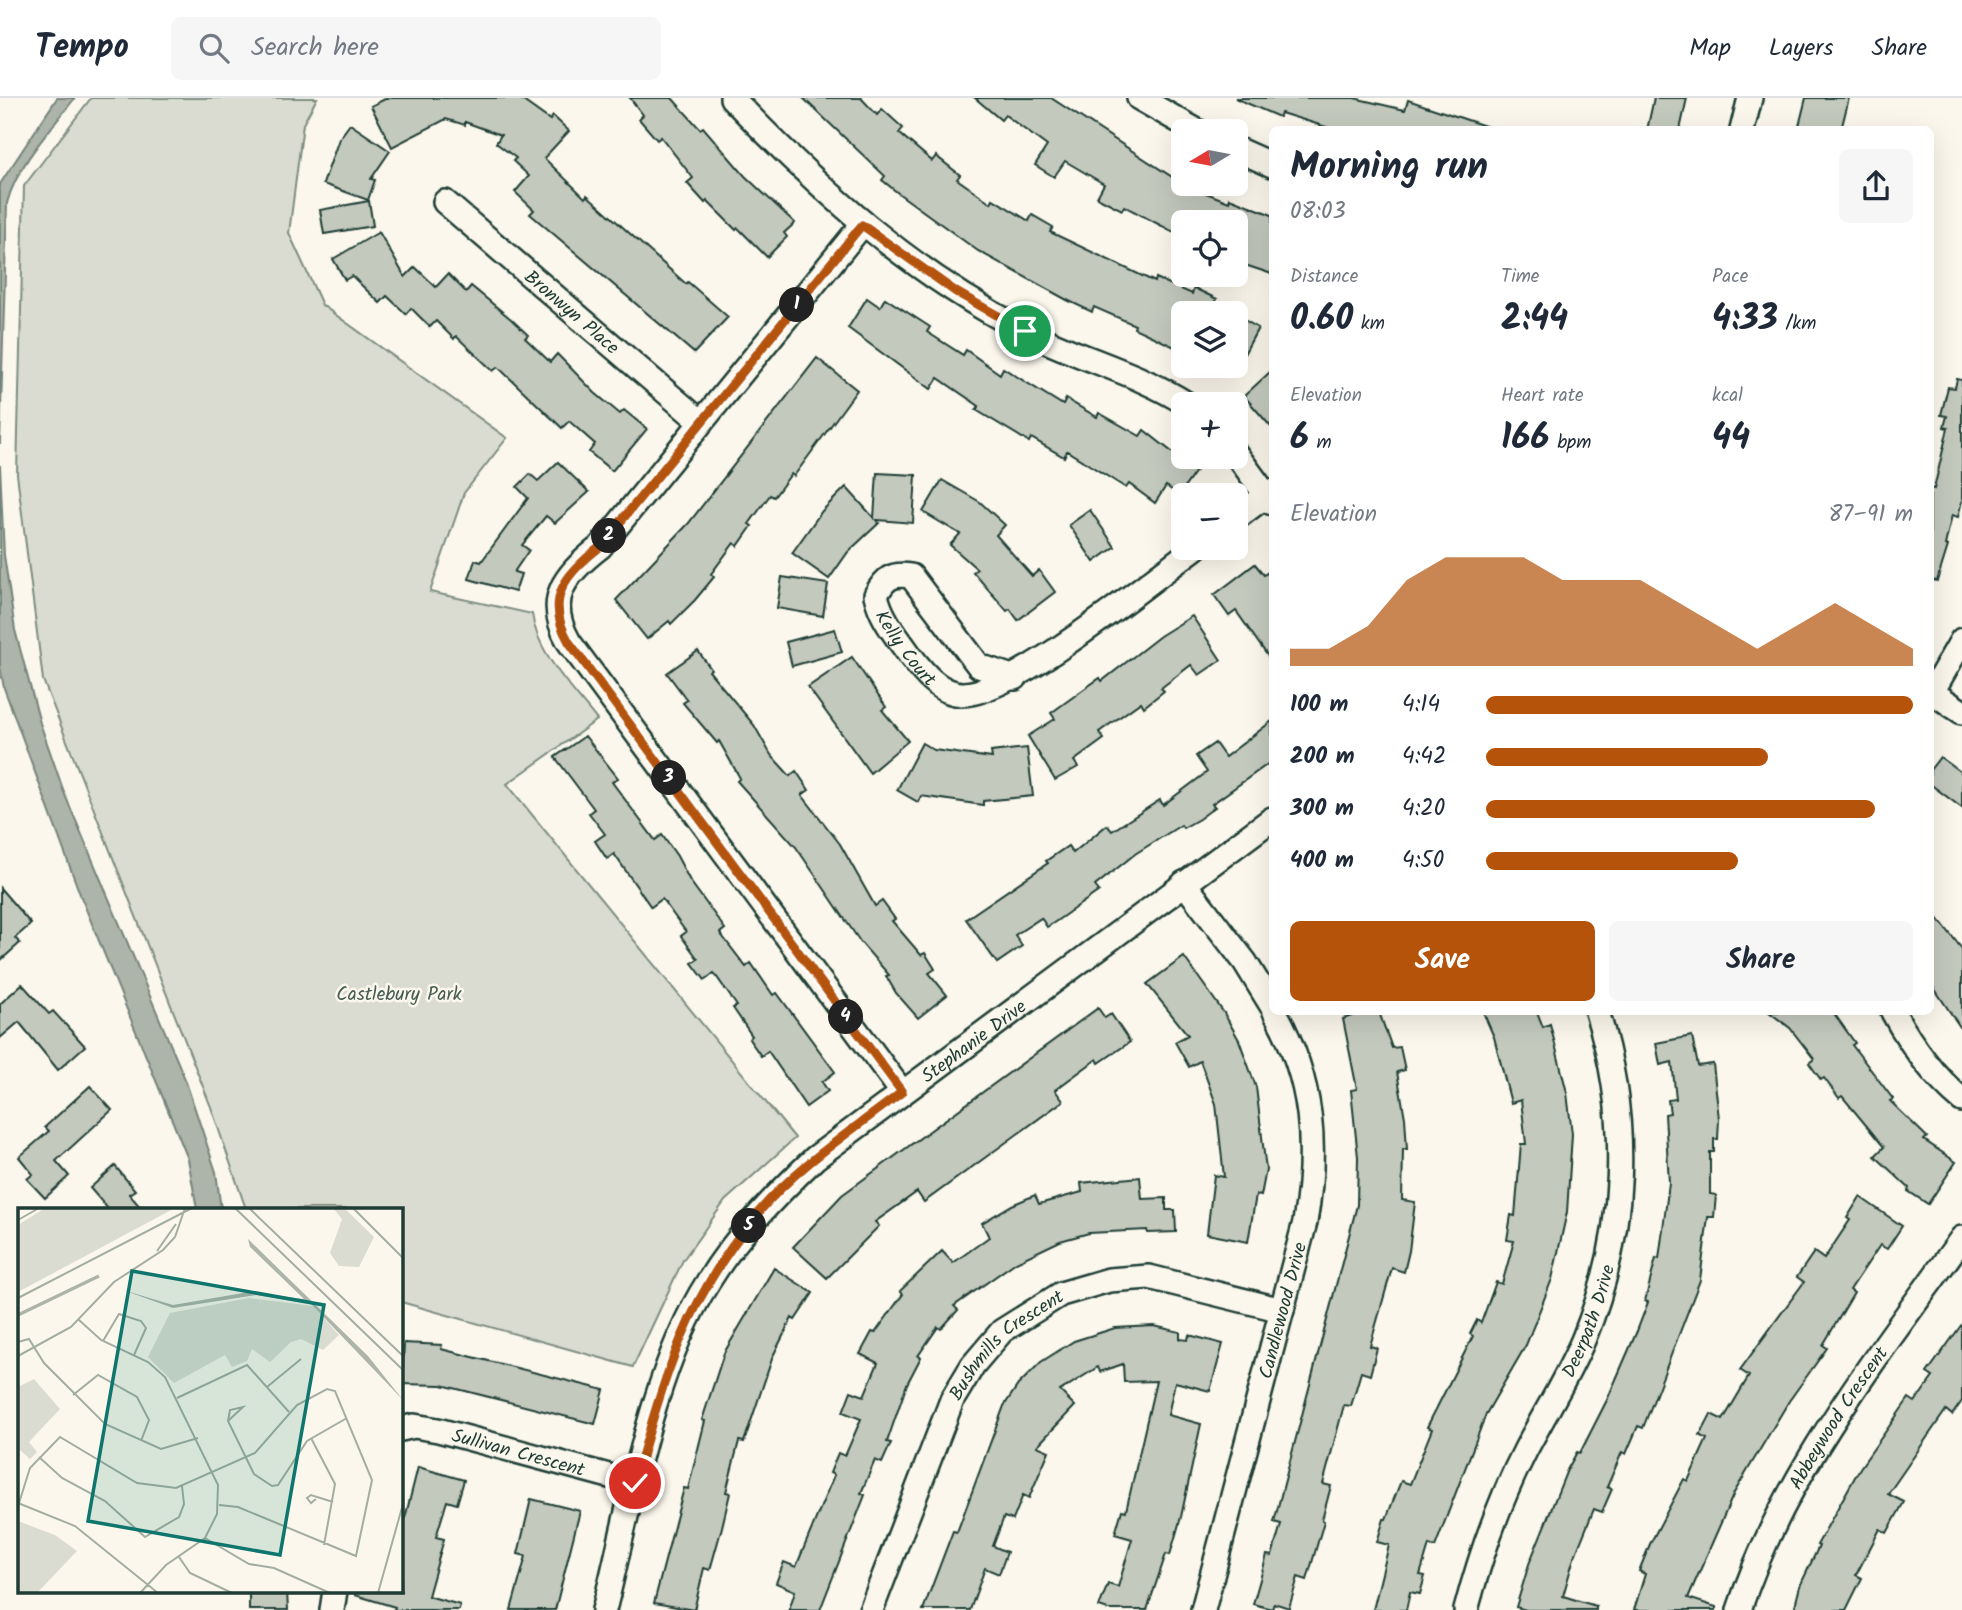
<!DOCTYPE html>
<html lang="en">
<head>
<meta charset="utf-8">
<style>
  body { margin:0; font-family:Kalam,sans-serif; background:#f6f6f7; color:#1f2937; height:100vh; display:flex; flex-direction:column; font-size:26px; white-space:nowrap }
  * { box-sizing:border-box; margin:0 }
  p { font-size:23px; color:#747a83 }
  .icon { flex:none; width:38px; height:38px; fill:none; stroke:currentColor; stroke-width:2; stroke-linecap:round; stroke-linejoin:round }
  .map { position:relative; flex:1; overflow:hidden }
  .panel { position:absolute; left:1269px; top:28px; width:665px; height:889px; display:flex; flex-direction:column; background:#fff; border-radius:10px; box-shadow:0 7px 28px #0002 }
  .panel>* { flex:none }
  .needle { width:46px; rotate:260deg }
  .fabs { position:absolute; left:1171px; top:21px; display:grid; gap:14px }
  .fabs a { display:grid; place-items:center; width:77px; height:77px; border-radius:10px; background:#fff; box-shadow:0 7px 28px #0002; font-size:35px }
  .pin { position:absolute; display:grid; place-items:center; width:60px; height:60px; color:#fff; margin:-30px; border:4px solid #fff; border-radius:50%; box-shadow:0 2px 7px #0007 }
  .km { position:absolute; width:35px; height:35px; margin:-18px; border-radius:50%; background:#222; color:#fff; font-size:19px; line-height:35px; text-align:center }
  .round { display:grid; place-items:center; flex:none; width:74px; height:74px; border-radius:10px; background:#f6f6f7 }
  .headline { display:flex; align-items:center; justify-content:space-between; height:119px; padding:0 21px }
  h1 { font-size:38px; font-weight:800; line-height:52px }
  .metrics { display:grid; grid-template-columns:repeat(3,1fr); gap:10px; height:119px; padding:7px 21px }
  .metrics div { display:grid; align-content:center }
  .metrics b { font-size:35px; font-weight:800 }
  .metrics small { font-size:19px; font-weight:400 }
  .metrics p { font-size:19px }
  .chart { height:196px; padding:14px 21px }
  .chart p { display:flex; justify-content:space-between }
  .chart svg { width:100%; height:126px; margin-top:7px; fill:#b45309; opacity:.7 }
  .action { display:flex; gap:14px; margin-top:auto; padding:14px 21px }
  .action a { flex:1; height:80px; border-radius:10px; background:#b45309; color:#fff; font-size:28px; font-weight:800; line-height:80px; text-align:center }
  .action a+a { background:#f6f6f7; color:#1f2937 }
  ul { padding:0 21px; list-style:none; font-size:23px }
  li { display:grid; grid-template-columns:112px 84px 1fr; align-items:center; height:52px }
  li i { height:18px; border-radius:9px; background:#b45309 }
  header { display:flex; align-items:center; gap:42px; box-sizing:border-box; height:98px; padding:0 35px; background:#fff; border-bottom:2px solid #e0e1e3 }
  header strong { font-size:33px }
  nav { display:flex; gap:38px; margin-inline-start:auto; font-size:24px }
  .search { width:490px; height:63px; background:#f6f6f7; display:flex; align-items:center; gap:18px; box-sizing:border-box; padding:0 24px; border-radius:10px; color:#747a83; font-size:26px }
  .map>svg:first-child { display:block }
  .green { fill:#dbdcd1; stroke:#7d8c82; stroke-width:2 }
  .water { fill:#adb4aa; stroke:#74847b; stroke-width:2 }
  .building { fill:#c4c9be; stroke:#1f3d34; stroke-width:2 }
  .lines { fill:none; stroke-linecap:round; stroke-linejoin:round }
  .minor-casing { stroke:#1f3d34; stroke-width:28 }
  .minor { stroke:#fbf7ec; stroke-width:23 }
  .route-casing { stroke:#fff; stroke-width:14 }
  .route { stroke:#b45309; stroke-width:9 }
  .labels { text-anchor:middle; stroke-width:5; stroke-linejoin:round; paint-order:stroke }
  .street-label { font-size:19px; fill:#1f3d34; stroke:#fbf7ec }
  .park-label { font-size:19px; fill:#455d53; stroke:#fbf7ec }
  .inset-river { fill:none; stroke:#adb4aa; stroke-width:3.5 }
  .inset-road { fill:none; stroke:#a3ada2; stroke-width:2 }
  .view { fill:#0f766e; fill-opacity:0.15; stroke:#0f766e; stroke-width:3.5 }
  .inset-edge { fill:none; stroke:#1f3d34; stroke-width:3.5 }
</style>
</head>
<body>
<header>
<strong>Tempo</strong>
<div class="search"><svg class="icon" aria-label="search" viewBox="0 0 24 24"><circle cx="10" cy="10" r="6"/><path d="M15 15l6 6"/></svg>Search here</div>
<nav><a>Map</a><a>Layers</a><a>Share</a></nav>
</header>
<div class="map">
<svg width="1962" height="1512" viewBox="0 0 1962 1512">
  <rect width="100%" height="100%" fill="#fbf7ec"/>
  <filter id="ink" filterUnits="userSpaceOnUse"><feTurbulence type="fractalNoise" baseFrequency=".0143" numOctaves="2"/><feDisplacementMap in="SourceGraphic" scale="14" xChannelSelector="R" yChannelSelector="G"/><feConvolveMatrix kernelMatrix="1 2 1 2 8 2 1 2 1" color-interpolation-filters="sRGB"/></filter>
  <g filter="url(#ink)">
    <path class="green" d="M91,0H317L303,26L289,135L322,207L507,340L464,395L430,494L532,516C537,556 573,591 597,622L507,686L795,1040L725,1103L683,1162L633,1269L401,1204V1111H246L211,1009L43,582L17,376L24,88Z"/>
    <g class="water">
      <path d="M57,0H75C51,31 17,67 7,105L0,346V86Z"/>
      <path d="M0,367L4,457L15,532L40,625L65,697L185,981L216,1074L221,1111H197L188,1061L81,799L4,590L0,569Z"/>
    </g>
    <g class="building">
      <path d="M387,0H519L550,22L553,18L569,33L544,60L585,100L587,97L686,186L688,184L728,219L694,255L530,116L534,112L515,94L529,78L513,63L516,60L496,45L501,37L465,24V27L446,21L392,49L371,8Z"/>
      <path d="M630,0H672L700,31L703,29L745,78L795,125L784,135L787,139L767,159L738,130L736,132L707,103L705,105L687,85L693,80L661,39L657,42L639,21L643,17Z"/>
      <path d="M803,0H861L877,17L882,11L903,30L899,35L932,63L936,58L960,77L957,81L991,105L993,101L1029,123L1032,117L1053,129L1050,134L1155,184L1156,180L1192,196L1194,190L1217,201L1210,215H1183V253L1134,230L1135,227L1094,209L1092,214L1067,202L978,153L898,95L882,82L885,78Z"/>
      <path d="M975,0H1051L1183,86L1229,104L1230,100L1272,117V176L1236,164V124H1183V139L1124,108L1122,112L1097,99L1104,86L1065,63L1054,79L1035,67L1047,48L1005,17L1001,22Z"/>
      <path d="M1235,0H1354L1405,12L1408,2L1488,29L1487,32H1336L1281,15L1279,19Z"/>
      <path d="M1654,0H1687L1680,32H1647Z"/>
      <path d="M1806,0H1849L1841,32H1798Z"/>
      <path d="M350,26L390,53L371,81L375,82L368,102L323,86L339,41Z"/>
      <path d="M369,103L373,128L324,136L320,112Z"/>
      <path d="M379,134L405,179L415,169L436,189L448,176L466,194L471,188L511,221L528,237L525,240L550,264L557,256L595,295L620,316L624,312L647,331L612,373L589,354L595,346L569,323L562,330L498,269L493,273L456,238L454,241L436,223L430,229L411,210L406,216L387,198L380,205L352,178L345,182L333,161Z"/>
      <path d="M867,200L880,209L885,200L930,229L927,234L963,257L966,252L1000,276L1003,270L1063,307L1066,301L1097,319L1099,315L1140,338L1144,332L1196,373L1179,397L1166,388L1155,405L1129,386L1126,390L1067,353L1064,359L1031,340L1029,344L976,312L979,308L938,280L931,291L848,230Z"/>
      <path d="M1236,217L1258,230L1236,271Z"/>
      <path d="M817,260L857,292L794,378L791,376L774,399L770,397L749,426L752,428L738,448L734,445L711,476L714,479L695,502L671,526L669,523L647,541L616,502L688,426Z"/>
      <path d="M1272,272V330L1244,298Z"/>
      <path d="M1957,281L1962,282V403L1958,419L1952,417L1945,447L1948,448L1937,483L1930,482V390L1934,391L1948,330L1944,329L1947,318L1941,317L1948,289L1955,290Z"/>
      <path d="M558,364L589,394L555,425L546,418L522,447L529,452L514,474L521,476L515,494L469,481L475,462L481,464L528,400L517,389L530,376L538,383Z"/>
      <path d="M877,375L916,377L913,425L877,422L879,425L848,454L829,481L792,455L822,413L846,389L874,420Z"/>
      <path d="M942,382L980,404L1005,427L996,437L1032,478L1039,472L1055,494L1018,522L1010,511L1007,513L973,474L977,471L950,447L960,436L923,414Z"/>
      <path d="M1090,412L1115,449L1094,464L1069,427Z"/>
      <path d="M1255,466L1264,477L1272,471V564L1236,513L1229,518L1214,497Z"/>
      <path d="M782,479L828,486L823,518L777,510Z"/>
      <path d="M1192,518L1221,562L1199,577L1191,567L1161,590L1164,593L1144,609L1141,604L1099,634L1104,641L1074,663L1078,669L1055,682L1028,638L1055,621L1051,615L1084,591L1100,580L1102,583L1160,538Z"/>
      <path d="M835,531L842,554L792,568L786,544Z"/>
      <path d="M698,553L711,571L709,573L754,627L771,657L790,678L796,673L809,692L802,697L840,746L875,808L882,803L895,821L892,823L921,857L925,855L935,871L929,875L947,897L918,920L896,895L886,878L889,877L861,845L796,749L737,683L740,680L719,643L717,645L683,605L687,602L667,575Z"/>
      <path d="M852,559L886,609L882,612L908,643L870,675L808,589Z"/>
      <path d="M1272,623V663L1212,706L1215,709L1199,721L1183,730L1181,727L1135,756L1095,788L1099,793L1055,824L1047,829L1041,820L1015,837L1022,848L997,865L966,821L1048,765L1046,763L1068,748L1073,755L1107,727L1112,733L1160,702L1163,707L1207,674L1196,658L1215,645L1225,659Z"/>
      <path d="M585,638L618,680L612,684L655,742L662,737L677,758L690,783L725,831L720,835L746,869L751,865L773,897L777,895L835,974L822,984L828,993L806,1009L768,953L761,958L749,941L752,938L733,910L737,908L714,875L705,882L692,865L698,861L681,838L686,834L662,801L651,809L614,756L607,761L595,743L605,736L589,715L594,711L555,659Z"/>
      <path d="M922,645L934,652L992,660L991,654L1027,650L1033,698L983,703V707L921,698L918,704L897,692Z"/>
      <path d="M1940,659L1962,675V710L1930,686V672Z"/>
      <path d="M0,790L31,826L15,840L20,845L0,863Z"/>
      <path d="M1930,810L1962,851V932L1930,884Z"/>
      <path d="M1184,859L1224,915L1239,942L1256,989L1266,1072L1261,1098L1256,1097L1248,1144L1207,1136L1214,1077L1224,1079L1216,1006L1200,963L1189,969L1175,944L1188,937L1147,886Z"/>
      <path d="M22,886L49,916L53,913L85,948L58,972L19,924L0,940V906Z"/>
      <path d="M1098,910L1105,920L1111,916L1130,944L1099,965L1097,961L1055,992L1063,1003L924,1104L917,1094L875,1124L879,1128L827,1180L793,1149L842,1097Z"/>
      <path d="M1363,914H1379L1392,950L1400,949L1405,972L1397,974L1405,1020L1407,1051H1403L1402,1102L1415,1104L1409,1153L1404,1174L1392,1170L1370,1248L1377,1250L1370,1277L1361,1274L1351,1308L1344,1307L1323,1386L1331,1388L1322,1422L1324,1423L1307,1482L1298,1479L1289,1510L1274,1505L1272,1511L1253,1506L1267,1457L1272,1458L1281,1426L1274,1424L1357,1107L1358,1059L1351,992L1357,991L1343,921Z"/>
      <path d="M1483,914H1537L1543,929L1550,926L1567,995L1572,1036L1567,1114L1552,1181L1526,1247L1486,1316L1435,1449L1429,1447L1420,1477L1425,1478L1420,1496L1410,1494L1406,1512H1373L1389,1447L1377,1444L1384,1421H1386L1401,1383L1410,1386L1432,1331L1427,1329L1473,1238L1470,1236L1477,1222L1481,1225L1496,1184L1502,1186L1514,1143L1507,1142L1511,1117L1515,1118L1521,1046H1526L1521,1002L1511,1005L1494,939Z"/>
      <path d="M1769,914H1833L1855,945L1852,947L1893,1001L1890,1003L1927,1039L1924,1042L1956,1064L1928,1106L1908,1093L1909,1090L1875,1058L1884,1049L1842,998L1839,1000L1824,980L1821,982L1809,965L1814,961L1790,930Z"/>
      <path d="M1692,938L1698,968L1713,966L1719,1021L1718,1041H1714V1054H1710V1096L1716,1097L1714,1119H1708L1700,1182L1643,1330L1638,1328L1626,1356L1622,1354L1607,1389L1612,1391L1602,1414L1594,1411L1573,1463L1563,1498L1596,1508V1512H1526L1516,1509L1529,1466L1567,1372L1577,1354L1580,1355L1607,1302L1637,1233L1648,1204L1645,1203L1656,1160L1659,1161L1669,1085L1665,1016L1670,1015L1668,1002L1676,1001L1672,964L1660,967L1656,945Z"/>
      <path d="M90,988L112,1012L56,1063L69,1078L45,1100L27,1081L33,1076L19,1059L49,1033L45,1029Z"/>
      <path d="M115,1068L135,1092L129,1096L142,1111H108L90,1090Z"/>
      <path d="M1140,1079L1142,1101L1166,1100V1112H1175L1176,1134L1148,1135L1147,1132L1089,1135L1060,1143L1016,1164L954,1208L958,1212L941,1231L938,1229L918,1258L921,1259L907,1286L887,1344L891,1345L882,1365L875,1362L861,1395L865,1397L820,1512H789L795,1493L776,1485L784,1464L796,1469L834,1377L830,1375L838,1355L845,1358L861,1321L843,1314L851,1293L864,1298L878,1265L860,1256L872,1234L875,1235L903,1196L900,1193L942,1153L953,1165L989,1139L982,1125L1012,1107L1035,1097L1039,1106L1082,1094L1081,1085Z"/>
      <path d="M1860,1099L1902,1128L1887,1151L1880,1147L1850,1192L1854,1195L1823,1247L1827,1250L1789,1303L1734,1395L1688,1500L1716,1509V1512H1634L1645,1476L1639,1473L1650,1446L1684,1381L1688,1383L1707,1341L1700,1337L1711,1316L1723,1322L1749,1278L1740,1272L1804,1184L1797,1179L1814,1154L1824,1161L1850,1122L1847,1120Z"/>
      <path d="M774,1170L813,1195L795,1222L792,1220L773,1258L744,1344L739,1343L726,1394L730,1395L722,1429L710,1472L704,1470L694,1512L654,1505L684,1390L688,1391L705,1323L702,1322L724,1255Z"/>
      <path d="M1962,1226V1303L1952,1317L1946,1312L1888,1396L1904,1404L1887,1435L1880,1431L1856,1477L1862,1480L1846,1512H1794L1800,1488L1819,1448L1817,1447L1860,1370L1909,1300L1915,1304L1933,1279L1927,1275Z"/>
      <path d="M1154,1228L1180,1234V1241L1188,1242L1189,1237L1223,1246L1210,1293L1175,1284L1168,1317L1201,1326L1181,1419L1170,1457L1166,1456L1147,1512H1108L1099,1509L1108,1486L1118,1489L1132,1441L1115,1436L1122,1412L1126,1413L1156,1283L1124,1284L1123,1266L1100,1274L1098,1269L1060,1293L1075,1308L1037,1348L1049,1353L1029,1400L1023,1397L1013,1422L1004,1419L993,1448L1007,1454L999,1476L985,1470L970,1512H923L953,1433L957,1434L1004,1308L1018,1287L1041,1264L1074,1243L1115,1230Z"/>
      <path d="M404,1245L442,1247L441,1251L604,1292L595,1326L442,1287L402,1286Z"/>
      <path d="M418,1369L464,1382L457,1406L447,1403L436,1439L444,1441L428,1498L460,1507L459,1512H394L395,1509L355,1497V1493H401V1436Z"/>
      <path d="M531,1401L580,1413L555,1512H511L526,1458L518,1456Z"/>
      <path d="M287,1494L288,1512H249V1495Z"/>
    </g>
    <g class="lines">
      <g class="minor-casing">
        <g id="minor">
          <path d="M732,0C820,92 912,176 1027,234C1078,260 1139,275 1187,306"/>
          <path d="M1139,0L1197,33"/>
          <path d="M1742,32L1750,0"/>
          <path d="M1236,51L1272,67"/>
          <path id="s1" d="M445,104L701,324"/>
          <path d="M862,127L600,449C565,476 544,501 569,544L902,994"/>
          <path d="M1236,356L1272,405"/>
          <path d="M1236,420L1272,393"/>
          <path id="s2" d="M1015,580L979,568L911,478C892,475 885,480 876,497C881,520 895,536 909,556C922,573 938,595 962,596C1012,597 1150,483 1195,450"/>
          <path d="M1930,593L1962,614"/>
          <path d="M1932,594L1962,542"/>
          <path d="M1184,785L1245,864L1272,908"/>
          <path d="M1893,914C1911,947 1932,977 1962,1002"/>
          <path id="s3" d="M401,1331L414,1328L438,1332L635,1385"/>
          <path d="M332,1512L335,1493"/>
          <path id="s4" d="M604,1512C630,1410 651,1273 708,1184C737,1137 775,1098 815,1060L1272,721"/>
          <path id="s5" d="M871,1512L952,1302L973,1267L1002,1233L1061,1196L1109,1182L1149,1179L1282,1212"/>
          <path id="s6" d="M1203,1512L1305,1124C1318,1049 1313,982 1275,914"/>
          <path id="s7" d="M1466,1512C1480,1459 1500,1402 1525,1353C1544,1316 1568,1279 1584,1240C1627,1135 1631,1022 1597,914"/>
          <path id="s8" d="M1739,1512C1784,1374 1879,1257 1962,1140"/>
        </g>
      </g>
      <use href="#minor" class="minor"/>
    </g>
  </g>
  <g class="lines" filter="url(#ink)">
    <g class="route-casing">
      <path id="route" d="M635,1385C662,1281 688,1198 758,1115C798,1067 853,1032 902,994L569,544C544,501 565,476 600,449L862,127L956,194L1025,233"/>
    </g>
    <use href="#route" class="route"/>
  </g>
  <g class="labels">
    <g class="street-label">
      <text dy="7" stroke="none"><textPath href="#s1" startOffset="168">Bronwyn Place</textPath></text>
      <text dy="7" stroke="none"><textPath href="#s2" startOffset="256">Kelly Court</textPath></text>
      <text dy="7" stroke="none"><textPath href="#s4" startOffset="707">Stephanie Drive</textPath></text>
      <text dy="7" stroke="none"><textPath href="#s6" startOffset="310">Candlewood Drive</textPath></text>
      <text dy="7" stroke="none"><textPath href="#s7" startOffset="315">Deerpath Drive</textPath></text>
      <text dy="7" stroke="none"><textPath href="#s5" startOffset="304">Bushmills Crescent</textPath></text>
      <text dy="7" stroke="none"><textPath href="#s8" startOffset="217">Abbeywood Crescent</textPath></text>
      <text dy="7" stroke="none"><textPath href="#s3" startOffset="121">Sullivan Crescent</textPath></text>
    </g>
    <g class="park-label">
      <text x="399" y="902">Castlebury Park</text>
    </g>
  </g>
  <g transform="translate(18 1110)">
    <rect width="385" height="385" fill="#fbf7ec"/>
    <path d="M27,0H157L0,84V17ZM315,0H326L356,29L341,59L321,58L312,45L324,11ZM231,90L295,98L321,127L305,142L283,131L273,134L252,154L234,141L229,153L214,159L207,147L156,175L130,149L152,105ZM16,171L42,201L11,234L19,244L12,251L2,242L0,246V179ZM0,313L37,327L59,343L19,385H0Z" fill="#dbdcd1"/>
    <path d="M230,31L350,148L385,192L293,96L238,87L155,100L105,82L155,97L231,84L286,91L232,39Z" fill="#adb4aa"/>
    <path class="inset-river" d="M0,107L81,68"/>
    <path class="inset-road" d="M217,0L385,162M231,0L385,148M335,0L385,50M0,12L21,0M139,43L158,16M0,90L174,0M61,112L83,132L130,154L147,169L200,277L199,306L187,330L148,357L122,385M85,133L101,106L123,113L128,120L116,147M0,134L11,131L26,155L87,216L143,241L180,230M0,148L53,119L96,74L145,42L157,29L167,0M249,179L283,151M55,187L80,167L119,189L131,212L123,233M159,190L229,157L271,204M210,213L212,202L225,199L210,213L236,266L254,278L260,277L289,233L329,210M293,230L317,276L306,337M21,249L44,270L87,293L127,329L161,309L166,296L164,278M298,291L293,295L289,290L293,287L315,294M0,295L57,318L140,385M1,295L12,260L42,229L119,275L158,280L237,245L279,197L309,181L317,183L354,272L338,348L220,299L201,297M187,330L231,356L256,360L312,385M161,349L172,365L214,385M360,385L385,296"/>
    <path class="view" d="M114,63L306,97L262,347L70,313Z"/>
    <rect width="385" height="385" class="inset-edge"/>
  </g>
</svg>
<div class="fabs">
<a><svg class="needle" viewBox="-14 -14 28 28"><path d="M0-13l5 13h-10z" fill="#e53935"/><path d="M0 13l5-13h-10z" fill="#747a83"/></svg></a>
<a><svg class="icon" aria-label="locate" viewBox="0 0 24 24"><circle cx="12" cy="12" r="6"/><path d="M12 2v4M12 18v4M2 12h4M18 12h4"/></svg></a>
<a><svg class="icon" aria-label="layers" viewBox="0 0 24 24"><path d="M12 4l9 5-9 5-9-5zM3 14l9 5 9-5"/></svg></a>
<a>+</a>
<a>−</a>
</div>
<div class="pin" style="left:1025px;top:233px;background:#1e9e55"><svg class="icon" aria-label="arrive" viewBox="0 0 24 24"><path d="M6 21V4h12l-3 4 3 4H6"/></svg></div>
<div class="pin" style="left:635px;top:1385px;background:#d93025"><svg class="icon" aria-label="check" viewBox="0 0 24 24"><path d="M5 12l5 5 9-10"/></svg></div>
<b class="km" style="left:797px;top:207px">1</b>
<b class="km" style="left:609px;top:438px">2</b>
<b class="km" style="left:669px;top:680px">3</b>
<b class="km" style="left:846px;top:919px">4</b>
<b class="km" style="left:749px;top:1128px">5</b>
<section class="panel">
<div class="headline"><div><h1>Morning run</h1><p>08:03</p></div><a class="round"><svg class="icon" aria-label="share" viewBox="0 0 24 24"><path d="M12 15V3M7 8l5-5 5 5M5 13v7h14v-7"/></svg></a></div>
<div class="metrics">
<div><p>Distance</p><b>0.60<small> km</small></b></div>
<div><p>Time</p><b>2:44</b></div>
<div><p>Pace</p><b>4:33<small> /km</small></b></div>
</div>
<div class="metrics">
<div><p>Elevation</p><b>6<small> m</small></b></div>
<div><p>Heart rate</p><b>166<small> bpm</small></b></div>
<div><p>kcal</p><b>44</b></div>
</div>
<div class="chart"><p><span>Elevation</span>87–91 m</p>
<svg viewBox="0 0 160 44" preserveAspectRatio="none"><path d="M0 44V38L10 38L20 30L30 14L40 6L50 6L60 6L70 14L80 14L90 14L100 22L110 30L120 38L130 30L140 22L150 30L160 38V44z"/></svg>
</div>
<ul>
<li><b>100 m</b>4:14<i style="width:100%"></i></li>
<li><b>200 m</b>4:42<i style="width:66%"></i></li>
<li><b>300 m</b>4:20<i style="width:91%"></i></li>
<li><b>400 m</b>4:50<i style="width:59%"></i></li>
</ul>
<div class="action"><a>Save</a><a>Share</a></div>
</section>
</div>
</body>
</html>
